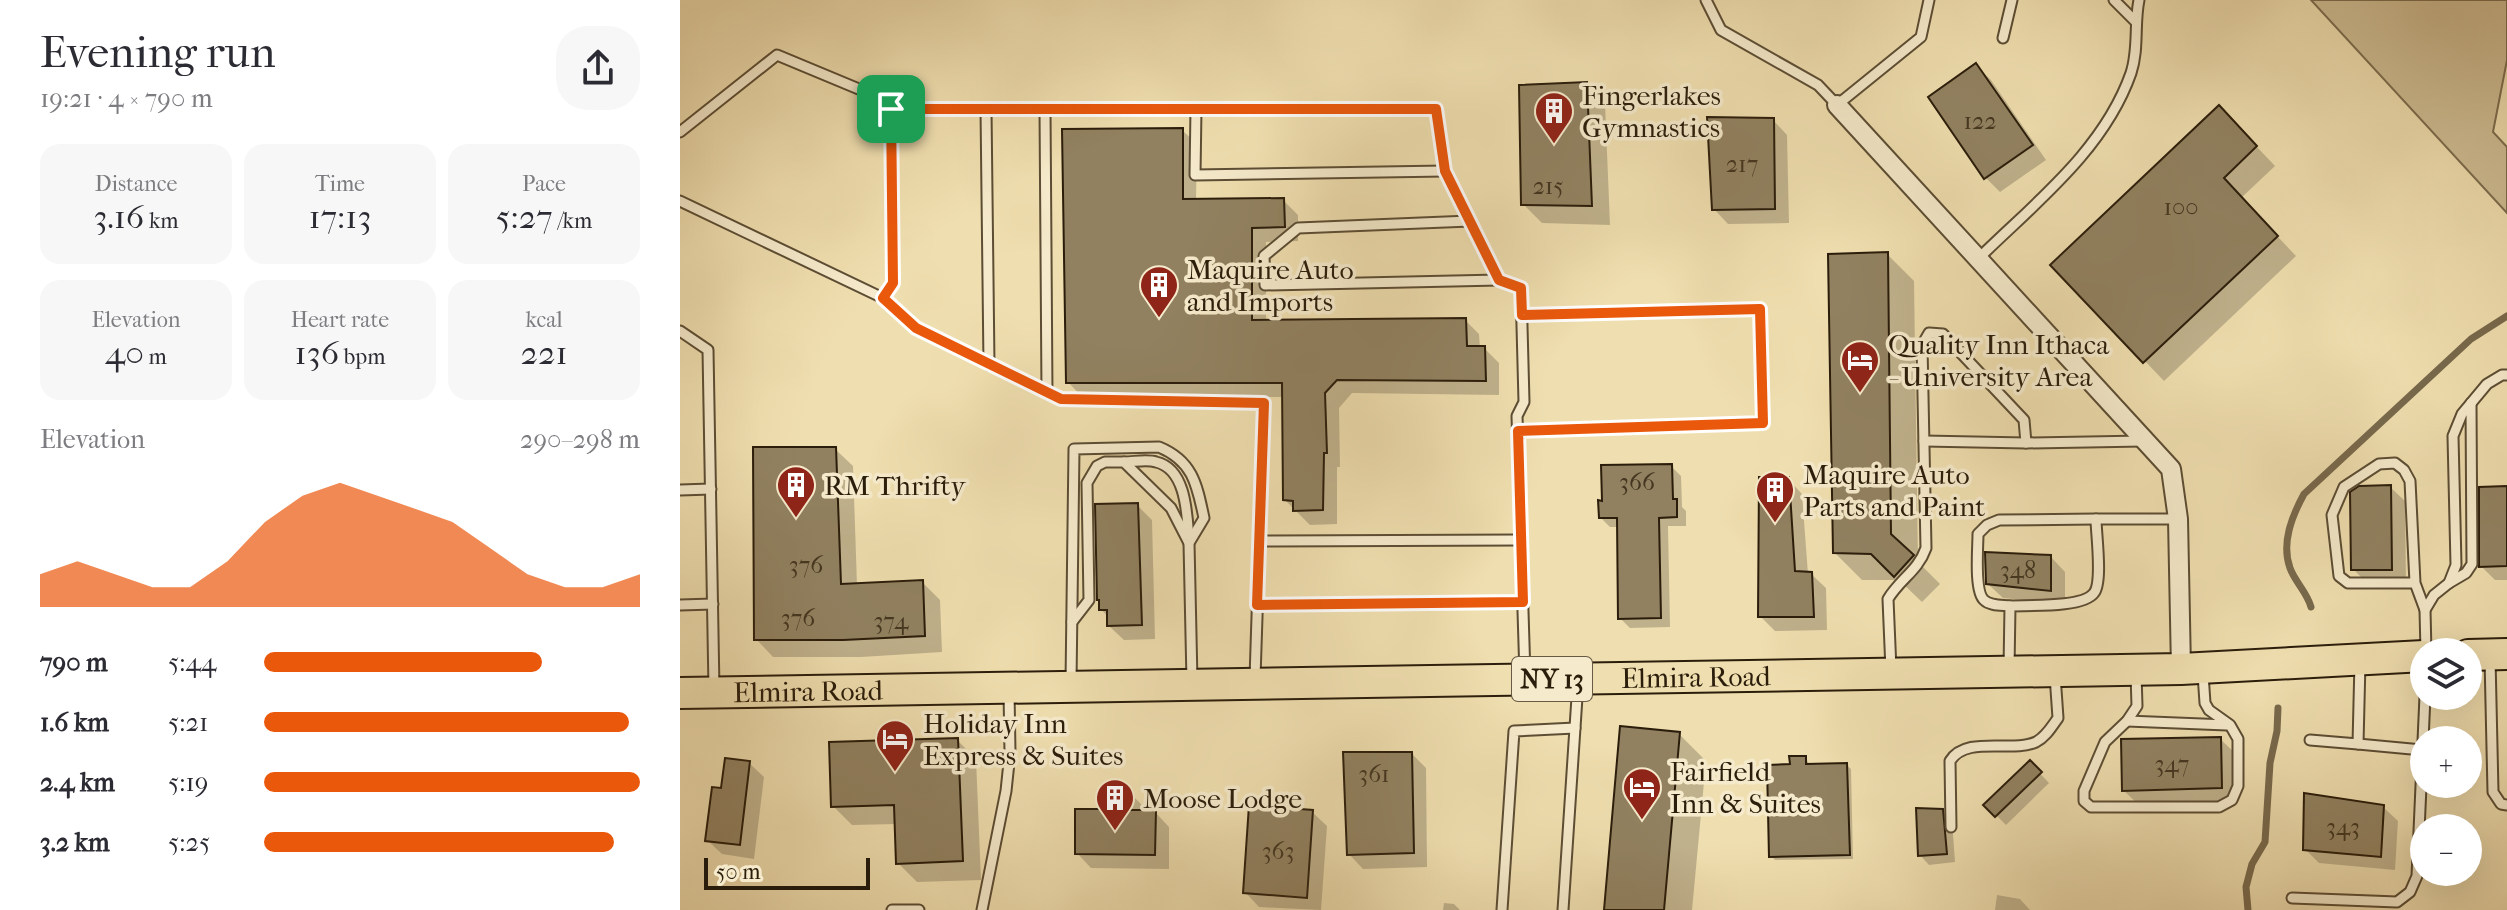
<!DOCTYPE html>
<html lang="en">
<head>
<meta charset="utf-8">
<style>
  body { margin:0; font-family:"IM FELL French Canon",serif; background:#f7f7f7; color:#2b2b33; height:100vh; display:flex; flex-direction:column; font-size:30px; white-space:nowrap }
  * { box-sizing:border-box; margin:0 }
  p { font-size:26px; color:#7c7c81 }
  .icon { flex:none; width:44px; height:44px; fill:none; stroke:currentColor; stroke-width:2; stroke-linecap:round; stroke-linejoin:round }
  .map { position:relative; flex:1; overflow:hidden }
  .drawer { display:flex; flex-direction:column; background:#fff; width:680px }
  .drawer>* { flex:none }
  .fabs { position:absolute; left:1730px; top:638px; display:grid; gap:16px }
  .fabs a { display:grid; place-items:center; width:72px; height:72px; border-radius:50%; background:#fff; box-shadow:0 8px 32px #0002; font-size:40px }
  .scale { position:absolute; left:24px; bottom:20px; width:166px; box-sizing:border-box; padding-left:8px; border:4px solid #2b1d0b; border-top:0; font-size:22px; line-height:28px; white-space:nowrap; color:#2b1d0b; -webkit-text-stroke:6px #f5eacb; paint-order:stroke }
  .pin { position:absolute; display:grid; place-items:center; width:68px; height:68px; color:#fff; margin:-34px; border-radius:16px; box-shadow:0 4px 12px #0006 }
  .round { display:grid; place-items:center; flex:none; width:84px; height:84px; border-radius:32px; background:#f7f7f7 }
  .head { display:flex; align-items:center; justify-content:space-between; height:136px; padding:0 40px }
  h1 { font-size:44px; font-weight:600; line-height:60px }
  .metrics { display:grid; grid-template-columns:repeat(3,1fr); gap:12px; height:136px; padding:8px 40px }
  .metrics div { display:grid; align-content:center; border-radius:20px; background:#f7f7f7; text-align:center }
  .metrics b { font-size:34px; font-weight:600 }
  .metrics small { font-size:22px; font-weight:400 }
  .metrics p { font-size:22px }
  .chart { height:224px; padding:16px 40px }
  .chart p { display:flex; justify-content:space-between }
  .chart svg { width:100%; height:144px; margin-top:8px; fill:#ea580c; opacity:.7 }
  ul { padding:0 40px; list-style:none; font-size:26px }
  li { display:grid; grid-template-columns:128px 96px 1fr; align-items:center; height:60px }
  li i { height:20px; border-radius:10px; background:#ea580c }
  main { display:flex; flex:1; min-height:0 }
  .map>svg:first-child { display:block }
  .green { fill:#cebd93; stroke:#7c6d4f; stroke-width:2 }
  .shadow { fill:#0003 }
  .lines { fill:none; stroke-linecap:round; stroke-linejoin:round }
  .stream { stroke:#78694c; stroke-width:7 }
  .building { fill:#918160; stroke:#2b1d0b; stroke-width:2 }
  .service-casing { stroke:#5c4d34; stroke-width:13 }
  .minor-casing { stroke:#5c4d34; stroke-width:22 }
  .trunk-casing { stroke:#2b1d0b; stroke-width:34 }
  .service { stroke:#f5eacb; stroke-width:9 }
  .minor { stroke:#f5eacb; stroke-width:18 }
  .trunk { stroke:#efdeaf; stroke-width:30 }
  .route-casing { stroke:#fff; stroke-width:16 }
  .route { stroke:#ea580c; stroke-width:10 }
  .labels { text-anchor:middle; stroke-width:7; stroke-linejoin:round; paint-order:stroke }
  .number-label { font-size:24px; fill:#443620 }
  .shield { fill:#f5eacb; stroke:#685a45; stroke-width:2 }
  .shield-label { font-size:26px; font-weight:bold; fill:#2b1d0b }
  .poi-label { font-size:28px; fill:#2b1d0b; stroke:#f5eacb; text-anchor:start }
  .street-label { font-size:28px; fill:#2b1d0b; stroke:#f5eacb }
</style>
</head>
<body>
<main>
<section class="drawer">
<div class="head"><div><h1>Evening run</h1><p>19:21 · 4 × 790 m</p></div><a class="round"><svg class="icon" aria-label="share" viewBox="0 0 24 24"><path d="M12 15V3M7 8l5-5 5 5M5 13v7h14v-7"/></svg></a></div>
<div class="metrics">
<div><p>Distance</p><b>3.16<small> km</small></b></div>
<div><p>Time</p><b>17:13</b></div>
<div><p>Pace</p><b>5:27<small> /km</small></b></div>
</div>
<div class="metrics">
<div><p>Elevation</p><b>40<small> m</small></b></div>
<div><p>Heart rate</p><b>136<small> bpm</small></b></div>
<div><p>kcal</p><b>221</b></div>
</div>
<div class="chart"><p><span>Elevation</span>290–298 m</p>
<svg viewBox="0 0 160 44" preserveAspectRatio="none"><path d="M0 44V34L10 30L20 34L30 38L40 38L50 30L60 18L70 10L80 6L90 10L100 14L110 18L120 26L130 34L140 38L150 38L160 34V44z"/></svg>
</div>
<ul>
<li><b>790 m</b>5:44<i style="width:74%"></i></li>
<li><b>1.6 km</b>5:21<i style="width:97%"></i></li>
<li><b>2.4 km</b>5:19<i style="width:100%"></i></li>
<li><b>3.2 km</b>5:25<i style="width:93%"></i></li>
</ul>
</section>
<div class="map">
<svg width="1827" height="910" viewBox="0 0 1827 910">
  <rect width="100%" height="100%" fill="#efdeaf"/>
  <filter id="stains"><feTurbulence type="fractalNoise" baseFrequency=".0025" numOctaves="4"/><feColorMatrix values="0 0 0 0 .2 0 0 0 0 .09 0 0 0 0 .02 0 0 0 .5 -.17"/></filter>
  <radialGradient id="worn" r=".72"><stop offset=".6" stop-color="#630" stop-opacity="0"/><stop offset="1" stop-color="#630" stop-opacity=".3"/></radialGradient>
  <path class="green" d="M1631,0H1827V60L1813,132L1827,147V213Z"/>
  <g class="shadow">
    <path d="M1296,66L1311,80L1366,160L1320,192L1306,178Z"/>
    <path d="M906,84L925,103L930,225L862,223L843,204Z"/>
    <path d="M1093,120L1107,135L1109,223L1048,224L1034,209Z"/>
    <path d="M1558,127L1595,166L1561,198L1616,256L1484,381L1373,265Z"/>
    <path d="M502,130L517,144L516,201L603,200L618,215V241L586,242V322L785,320L799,334L800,348H804L819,363V395L672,393L659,408L660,467H657V524L630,525L605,500L604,397H402L388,382Z"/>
    <path d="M1207,254L1234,281L1238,562L1260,584L1242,602L1219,580H1182L1155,553Z"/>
    <path d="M155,449L173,466L177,585L242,582L260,600L262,652L181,657H93L76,639Z"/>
    <path d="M991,466L1001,476L1002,507L1006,511V526H988L990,627L950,628L940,618L939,527H930L921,518L924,503Z"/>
    <path d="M1108,479L1122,494L1128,574H1131L1146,588L1147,630L1095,631L1080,616Z"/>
    <path d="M1710,487L1725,501L1726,583H1687L1673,569Z"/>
    <path d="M1827,488V580H1815L1801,566Z"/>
    <path d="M457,505L472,520L475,639L444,640L429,626V618L421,609Z"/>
    <path d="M1371,557L1385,572V604L1323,598L1308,584Z"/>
    <path d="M999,734L1026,761L1012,910H926Z"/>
    <path d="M1540,739L1555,753L1556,801L1459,805L1444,791Z"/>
    <path d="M277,740L296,759L301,880L237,882L218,863L216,824L172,825L153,806Z"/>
    <path d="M732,754L746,768L747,867L683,869L669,854Z"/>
    <path d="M1126,758L1130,766L1166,765L1171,769L1173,859L1095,860L1091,856L1112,766Z"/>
    <path d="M69,763L84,777L74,859L42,854L27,840L43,790Z"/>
    <path d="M1350,763L1369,783L1326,825L1306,805Z"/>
    <path d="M449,792L464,807V812H475L489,827V869L411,868L397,853L422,811Z"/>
    <path d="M1703,807L1718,821L1715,870L1639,863L1625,849Z"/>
    <path d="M1262,811L1272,820L1275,862L1249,865L1240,855Z"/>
    <path d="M632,812L647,826L641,910L579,907L565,892Z"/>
    <path d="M1317,895L1340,899L1350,910H1315Z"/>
    <path d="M764,903L774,904L780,910H763Z"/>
  </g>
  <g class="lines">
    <g class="stream">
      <path d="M1631,607C1627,592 1615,582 1610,568C1601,543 1612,516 1624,494L1791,339L1827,316"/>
      <path d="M1568,910L1566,887L1572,864L1585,842L1590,763L1597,731L1598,708"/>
    </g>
  </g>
  <g class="building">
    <path d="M1296,63L1353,145L1304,179L1248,97Z"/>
    <path d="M907,82L912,206L841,205L839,85Z"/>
    <path d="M1539,105L1577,146L1544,178L1598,236L1463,363L1370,265Z"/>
    <path d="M1027,117L1094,118L1095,209L1032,210Z"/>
    <path d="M503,128V199L604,198L605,227L572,228V320L786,318L787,346H805L806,381L657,380L645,393L647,453H644L643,510L613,511V501L603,500L602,383H386L382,129Z"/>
    <path d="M1208,252L1211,534L1234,555L1214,577L1191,554L1153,553L1148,254Z"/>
    <path d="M73,447H156L161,584L243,580L245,636L163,640H74Z"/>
    <path d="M992,464L993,499H997V517L979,518L981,618L938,619L937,518H919L918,500L922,501L921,465Z"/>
    <path d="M1079,477H1109L1115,571L1132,572L1134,617H1078Z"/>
    <path d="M1711,485L1712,570H1671L1670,492L1679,486Z"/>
    <path d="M1827,486V566L1799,567V487Z"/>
    <path d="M458,503L462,625L427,626V610H419V600H417L415,504Z"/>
    <path d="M1305,552L1371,555V591L1306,584Z"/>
    <path d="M940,726L1000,732L984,910H924Z"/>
    <path d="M1541,737L1542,788L1442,791L1441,739Z"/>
    <path d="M278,738L283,861L216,864L214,805L151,807L149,742Z"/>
    <path d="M663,752H732L734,853L667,855Z"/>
    <path d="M1109,756H1126V764L1167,763L1170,855L1089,857L1087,765L1110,764Z"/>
    <path d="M45,758L70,761L60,845L25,841L32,787L41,788Z"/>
    <path d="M1350,760L1362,772L1315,817L1303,805Z"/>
    <path d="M421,790H450V810H476L475,855L395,854V809H421Z"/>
    <path d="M1624,793L1704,805L1701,857L1623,850Z"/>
    <path d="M569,805L633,810L627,898L563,893Z"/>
    <path d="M1236,808L1263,809L1267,854L1238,856Z"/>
  </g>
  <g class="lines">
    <g class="service-casing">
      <g id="service">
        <path d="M1026,0L1041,30L1138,85L1157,105L1241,37L1249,0"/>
        <path d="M1434,0L1455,21"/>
        <path d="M1323,38L1332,0"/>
        <path d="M211,109H756L765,171L819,280L841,288L844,402L837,416L845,676"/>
        <path d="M306,109L309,365"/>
        <path d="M365,109L367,393"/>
        <path d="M516,109L515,175L765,171"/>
        <path d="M0,132L97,55L210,102L213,283L203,298"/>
        <path d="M0,201L203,298L236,328L381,399L584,403L575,678"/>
        <path d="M790,221L618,228L584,256L585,285L819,280"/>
        <path d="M1299,258C1355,203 1424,150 1451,73C1459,49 1454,24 1459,0"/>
        <path d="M0,331L28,350L34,689"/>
        <path d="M838,431L1083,423L1080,309L842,315"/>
        <path d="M1244,441L1346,443"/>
        <path d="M444,462C454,462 467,459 476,462C507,469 507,516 509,540"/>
        <path d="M0,490L31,489"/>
        <path d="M579,541L841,540"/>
        <path d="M1735,583H1668L1659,576L1652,515L1664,487L1699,464L1715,463L1724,470L1730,481L1735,583L1745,610L1746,652"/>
        <path d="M1769,583L1786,573L1792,564L1791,403"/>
        <path d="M0,605L33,604"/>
        <path d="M577,605L843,602"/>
        <path d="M1330,606C1322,605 1310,606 1304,600C1294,591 1298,548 1298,534L1307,525L1319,520L1416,519"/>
        <path d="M1745,610L1754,595L1769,583L1776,565L1773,436L1782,414L1807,384L1822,375H1827"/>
        <path d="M392,622L409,600L407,483L417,466L425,462H444L491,508L509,543"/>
        <path d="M1810,658L1813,792L1821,804L1827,805"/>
        <path d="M1329,669L1330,606C1348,605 1403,608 1414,593C1423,582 1416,534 1416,519H1498"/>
        <path d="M1211,670L1208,599C1220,579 1238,571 1246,548L1242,345L1249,333L1263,334L1344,420L1346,443L1463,441"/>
        <path d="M1456,674L1457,706L1447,721L1425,742L1404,791V801L1411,807H1539L1552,800L1558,786V739L1550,725L1529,710L1525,703L1523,674"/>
        <path d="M391,683L394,449L479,447C513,461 517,485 524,518L509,543L512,681"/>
        <path d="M1447,721L1547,725"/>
        <path d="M1630,740L1678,744L1680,662"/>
        <path d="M1678,744L1742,750"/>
        <path d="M1271,827L1270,761C1286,735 1332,753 1356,742C1366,737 1372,726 1378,718L1375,675"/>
        <path d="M1612,898L1717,902L1730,892L1737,876L1745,696"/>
        <path d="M212,910H239"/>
        <path d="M302,910L326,791L330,753L329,691"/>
        <path d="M822,910L834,731L895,728"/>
        <path d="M883,910L898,682"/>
      </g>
    </g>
    <g class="minor-casing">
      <path id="minor" d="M1157,105L1491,469L1498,519L1501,669"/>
    </g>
    <g class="trunk-casing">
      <g id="trunk">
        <path d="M1788,655L1827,654"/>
        <path id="s1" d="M0,693L1501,669L1744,656"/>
      </g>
    </g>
    <use href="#service" class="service"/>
    <use href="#minor" class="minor"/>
    <use href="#trunk" class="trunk"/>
  </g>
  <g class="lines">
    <g class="route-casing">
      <path id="route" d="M211,109H756L765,171L819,280L841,288L842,315L1080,309L1083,423L838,431L843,602L577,605L584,403L381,399L236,328L203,298L213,283Z"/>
    </g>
    <use href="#route" class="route"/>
  </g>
  <defs>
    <g id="building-pin" transform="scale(2)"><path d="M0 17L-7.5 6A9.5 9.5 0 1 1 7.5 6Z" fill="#8f2418" stroke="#f5eacb"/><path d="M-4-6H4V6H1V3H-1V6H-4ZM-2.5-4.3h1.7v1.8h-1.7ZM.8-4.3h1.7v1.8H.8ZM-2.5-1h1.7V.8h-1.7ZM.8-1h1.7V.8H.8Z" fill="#fff"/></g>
    <g id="hotel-pin" transform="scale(2)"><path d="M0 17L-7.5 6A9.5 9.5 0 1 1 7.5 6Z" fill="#8f2418" stroke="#f5eacb"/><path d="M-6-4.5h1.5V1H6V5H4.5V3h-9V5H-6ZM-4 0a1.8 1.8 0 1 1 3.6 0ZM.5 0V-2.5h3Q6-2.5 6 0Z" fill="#fff"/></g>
  </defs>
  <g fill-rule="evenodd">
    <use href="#building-pin" x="874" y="111"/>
    <use href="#building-pin" x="479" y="285"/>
    <use href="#hotel-pin" x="1180" y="360"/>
    <use href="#building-pin" x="116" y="485"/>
    <use href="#building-pin" x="1095" y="490"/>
    <use href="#hotel-pin" x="215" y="739"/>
    <use href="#hotel-pin" x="962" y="787"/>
    <use href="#building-pin" x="435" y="798"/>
  </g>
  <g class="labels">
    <g class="number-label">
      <text x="1300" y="129">122</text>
      <text x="1062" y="172">217</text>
      <text x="868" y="194">215</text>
      <text x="1501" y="215">100</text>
      <text x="957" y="490">366</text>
      <text x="126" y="573">376</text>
      <text x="1338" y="578">348</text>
      <text x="118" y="626">376</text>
      <text x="211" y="629">374</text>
      <text x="1492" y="772">347</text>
      <text x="694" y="782">361</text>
      <text x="1663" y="835">343</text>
      <text x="598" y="859">363</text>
    </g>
    <rect class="shield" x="832" y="657" width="80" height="44" rx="6"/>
    <g class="shield-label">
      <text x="872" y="688">NY 13</text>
    </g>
    <g class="poi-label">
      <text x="902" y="105">Fingerlakes<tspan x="902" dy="32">Gymnastics</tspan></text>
      <text x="507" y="279">Maquire Auto<tspan x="507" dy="32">and Imports</tspan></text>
      <text x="1208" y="354">Quality Inn Ithaca<tspan x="1208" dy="32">- University Area</tspan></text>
      <text x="1123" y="484">Maquire Auto<tspan x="1123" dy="32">Parts and Paint</tspan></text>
      <text x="144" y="495">RM Thrifty</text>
      <text x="243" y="733">Holiday Inn<tspan x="243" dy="32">Express &amp; Suites</tspan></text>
      <text x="990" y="781">Fairfield<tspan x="990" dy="32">Inn &amp; Suites</tspan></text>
      <text x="463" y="808">Moose Lodge</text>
    </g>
    <g class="street-label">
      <text dy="10" stroke="none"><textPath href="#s1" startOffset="1016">Elmira Road</textPath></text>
      <text dy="10" stroke="none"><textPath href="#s1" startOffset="128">Elmira Road</textPath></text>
    </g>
  </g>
  <rect width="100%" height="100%" filter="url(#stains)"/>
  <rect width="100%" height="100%" fill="url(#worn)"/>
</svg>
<div class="fabs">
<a><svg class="icon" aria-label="layers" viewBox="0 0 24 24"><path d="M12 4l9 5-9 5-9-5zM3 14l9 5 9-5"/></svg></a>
<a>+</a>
<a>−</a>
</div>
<div class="scale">50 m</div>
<div class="pin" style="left:211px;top:109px;background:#1e9e55"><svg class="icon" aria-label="arrive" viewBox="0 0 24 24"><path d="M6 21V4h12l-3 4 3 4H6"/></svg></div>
</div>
</main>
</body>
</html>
